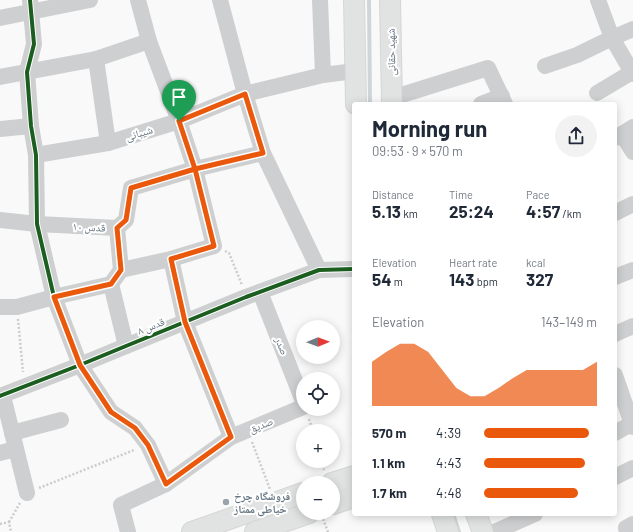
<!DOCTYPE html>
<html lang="en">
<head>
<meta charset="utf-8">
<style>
  body { margin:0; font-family:Barlow,"Noto Naskh Arabic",sans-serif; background:#f2f2f3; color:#1f2937; height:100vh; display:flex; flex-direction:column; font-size:15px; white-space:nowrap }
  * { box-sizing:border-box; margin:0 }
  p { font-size:13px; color:#747a83 }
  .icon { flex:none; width:22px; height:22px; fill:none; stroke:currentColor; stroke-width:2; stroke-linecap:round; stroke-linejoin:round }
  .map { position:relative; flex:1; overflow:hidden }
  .drawer { position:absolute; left:352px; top:102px; width:265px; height:414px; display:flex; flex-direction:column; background:#fff; border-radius:4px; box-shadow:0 2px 10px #0003 }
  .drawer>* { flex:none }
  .needle { width:26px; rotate:89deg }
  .tools { position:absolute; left:296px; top:320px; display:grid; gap:8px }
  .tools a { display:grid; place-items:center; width:44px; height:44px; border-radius:50%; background:#fff; box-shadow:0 2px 10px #0003; font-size:20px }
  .pin { position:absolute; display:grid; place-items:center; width:34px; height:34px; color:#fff; margin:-41px -17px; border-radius:50% 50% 50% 0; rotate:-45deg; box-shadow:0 0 4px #0007 }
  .pin .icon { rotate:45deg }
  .round { display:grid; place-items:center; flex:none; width:42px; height:42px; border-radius:21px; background:#f2f2f3 }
  .headline { display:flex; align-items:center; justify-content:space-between; height:68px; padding:0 20px }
  h1 { font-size:22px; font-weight:700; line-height:30px }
  .metrics { display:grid; grid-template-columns:repeat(3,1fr); gap:6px; height:68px; padding:4px 20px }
  .metrics div { display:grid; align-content:center }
  .metrics b { font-size:17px; font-weight:700 }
  .metrics small { font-size:11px; font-weight:400 }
  .metrics p { font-size:11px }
  .chart { height:112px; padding:8px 20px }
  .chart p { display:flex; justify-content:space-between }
  .chart svg { width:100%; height:72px; margin-top:4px; fill:#ea580c; opacity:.7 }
  ul { padding:0 20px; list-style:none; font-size:13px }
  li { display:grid; grid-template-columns:64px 48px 1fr; align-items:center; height:30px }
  li i { height:10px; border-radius:5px; background:#ea580c }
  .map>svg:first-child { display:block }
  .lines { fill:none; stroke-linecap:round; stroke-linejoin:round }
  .stream { stroke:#ced6d9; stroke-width:4 }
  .major-casing { stroke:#d5d6d7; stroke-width:22 }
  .path { stroke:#cbcccd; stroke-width:2.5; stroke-dasharray:2 2; stroke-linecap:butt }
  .minor { stroke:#cecfd0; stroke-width:16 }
  .major { stroke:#e1e2e2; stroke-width:20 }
  .cycleway-casing { stroke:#fff; stroke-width:6 }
  .cycleway { stroke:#1b5e20; stroke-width:4 }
  .route-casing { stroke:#fff; stroke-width:8 }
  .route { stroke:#ea580c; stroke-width:5 }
  .poi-dot { fill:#99a4ac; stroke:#fff; stroke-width:1.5 }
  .labels { text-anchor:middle; stroke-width:4; stroke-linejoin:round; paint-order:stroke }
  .street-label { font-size:11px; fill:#657683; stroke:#fff }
  .poi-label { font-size:11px; font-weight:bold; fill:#657683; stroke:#fff; text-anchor:start }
</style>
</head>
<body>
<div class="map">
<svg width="633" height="532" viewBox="0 0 633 532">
  <rect width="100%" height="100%" fill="#f9f9f9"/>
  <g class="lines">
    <g class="stream">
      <path d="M369,0L370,104"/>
      <path d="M453,514L459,532"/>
    </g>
    <g class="major-casing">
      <g id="major">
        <path d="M354,0L356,104"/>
        <path d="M390,0L392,104"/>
        <path d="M332,483L354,476"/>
        <path d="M333,504L354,497"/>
        <path d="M442,514L448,532"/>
        <path d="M476,514L483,532"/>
        <path d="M192,532L303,493"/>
        <path d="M255,532L309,513"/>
      </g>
    </g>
    <g class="path">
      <path d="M225,251L229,253L242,285"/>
      <path d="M18,319L23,372"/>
      <path d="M309,419L313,431"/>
      <path d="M252,442L270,489"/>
      <path d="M321,461L324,470"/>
      <path d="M39,488L134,450"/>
      <path d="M323,519L328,532"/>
      <path d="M9,522L20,503"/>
      <path d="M0,524L9,522L11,532"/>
    </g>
    <g class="minor">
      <path d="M30,0L34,44L27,72L31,126L36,155L37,224L54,297L80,365L111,412L135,428L148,445L166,484"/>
      <path d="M220,0L245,94L263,153L319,270"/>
      <path d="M320,0L323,75"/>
      <path d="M598,0L612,38L633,74"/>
      <path d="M0,18L90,0"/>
      <path d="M96,59L108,143"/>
      <path d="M545,66L577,55L612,38L633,29"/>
      <path d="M0,77L96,59L149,41"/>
      <path d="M597,93L632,72"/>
      <path d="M392,98L488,68L505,104"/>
      <path d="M481,104L502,96"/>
      <path d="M0,129L31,126"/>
      <path d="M622,134L633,152"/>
      <path d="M615,138L622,134L633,127"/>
      <path d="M36,155L108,143L179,121L245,94L323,75L355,71"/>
      <path d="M615,213L633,204"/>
      <path d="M0,220L37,224L117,228L126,220L131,188L195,169L263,153"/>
      <path d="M171,259L185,322L231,437"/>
      <path d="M121,270L171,259L214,246L195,169L179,121L149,41L138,0"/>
      <path d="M615,277L633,270"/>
      <path d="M111,284L126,346"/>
      <path d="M260,292L303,401"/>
      <path d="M0,307H17L54,297L111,284L121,270L117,228"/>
      <path d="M615,334L633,326"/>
      <path d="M615,375L633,427"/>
      <path d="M0,396L80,365L126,346L246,297L319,270L354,269"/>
      <path d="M3,396L27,493"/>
      <path d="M12,433L61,420"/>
      <path d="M615,433L631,424"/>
      <path d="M0,453L15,449"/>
      <path d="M615,477L633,468"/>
      <path d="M128,532L121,505L166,484L231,437L303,407"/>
      <path d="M494,532L535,514"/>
      <path d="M627,532L626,528L633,524"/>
    </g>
    <use href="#major" class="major"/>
    <g class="cycleway-casing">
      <g id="cycleway">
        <path d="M30,0L34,44L27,72L31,126L36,155L37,224L54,297L80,365L111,412L135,428L148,445L166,484"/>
        <path d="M0,396L80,365L126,346L246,297L319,270L354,269"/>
      </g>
    </g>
    <use href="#cycleway" class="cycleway"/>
  </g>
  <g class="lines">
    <g class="route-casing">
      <path id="route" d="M179,121L195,169L131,188L126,220L117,228L121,270L111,284L54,297L80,365L111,412L135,428L148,445L166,484L231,437L185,322L171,259L214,246L195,169L263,153L245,94L179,121"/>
    </g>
    <use href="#route" class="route"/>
  </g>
  <circle class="poi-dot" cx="226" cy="502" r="4"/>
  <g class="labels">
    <g class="street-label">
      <text transform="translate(391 52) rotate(-91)" y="4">شهید حقانی</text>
      <text transform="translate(139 133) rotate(-17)" y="4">شیبانی</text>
      <text transform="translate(89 227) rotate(3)" y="4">قدس ۱۰</text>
      <text transform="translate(151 326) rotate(-22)" y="4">قدس ۸</text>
      <text transform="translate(282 346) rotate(69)" y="4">صدر</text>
      <text transform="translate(261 425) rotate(-22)" y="4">صدیق</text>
    </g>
    <g class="poi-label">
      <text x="234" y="500">فروشگاه چرخ<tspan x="234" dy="13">خیاطی ممتاز</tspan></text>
    </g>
  </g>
</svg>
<div class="tools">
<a><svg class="needle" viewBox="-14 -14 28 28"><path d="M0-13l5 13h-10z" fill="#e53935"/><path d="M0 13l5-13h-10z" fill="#747a83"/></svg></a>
<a><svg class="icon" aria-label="locate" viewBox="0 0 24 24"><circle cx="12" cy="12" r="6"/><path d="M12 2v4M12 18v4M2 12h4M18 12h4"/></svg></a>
<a>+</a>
<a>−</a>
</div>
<div class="pin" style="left:179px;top:121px;background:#1e9e55"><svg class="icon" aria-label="arrive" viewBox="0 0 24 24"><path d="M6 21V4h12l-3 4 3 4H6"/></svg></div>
<section class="drawer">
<div class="headline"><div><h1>Morning run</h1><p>09:53 · 9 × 570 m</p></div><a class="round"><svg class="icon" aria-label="share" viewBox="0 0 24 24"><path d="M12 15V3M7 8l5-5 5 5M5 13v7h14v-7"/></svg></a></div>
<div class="metrics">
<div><p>Distance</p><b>5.13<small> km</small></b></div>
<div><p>Time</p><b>25:24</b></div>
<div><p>Pace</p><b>4:57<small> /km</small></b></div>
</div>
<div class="metrics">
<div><p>Elevation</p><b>54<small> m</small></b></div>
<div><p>Heart rate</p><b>143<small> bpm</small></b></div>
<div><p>kcal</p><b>327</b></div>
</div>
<div class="chart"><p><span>Elevation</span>143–149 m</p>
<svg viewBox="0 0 160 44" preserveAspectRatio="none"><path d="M0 44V17L10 11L20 6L30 6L40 11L50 22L60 33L70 38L80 38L90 33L100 27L110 22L120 22L130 22L140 22L150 22L160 17V44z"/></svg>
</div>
<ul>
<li><b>570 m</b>4:39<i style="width:93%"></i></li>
<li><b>1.1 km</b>4:43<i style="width:89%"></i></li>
<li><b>1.7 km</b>4:48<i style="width:83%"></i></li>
</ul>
</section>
</div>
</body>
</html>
